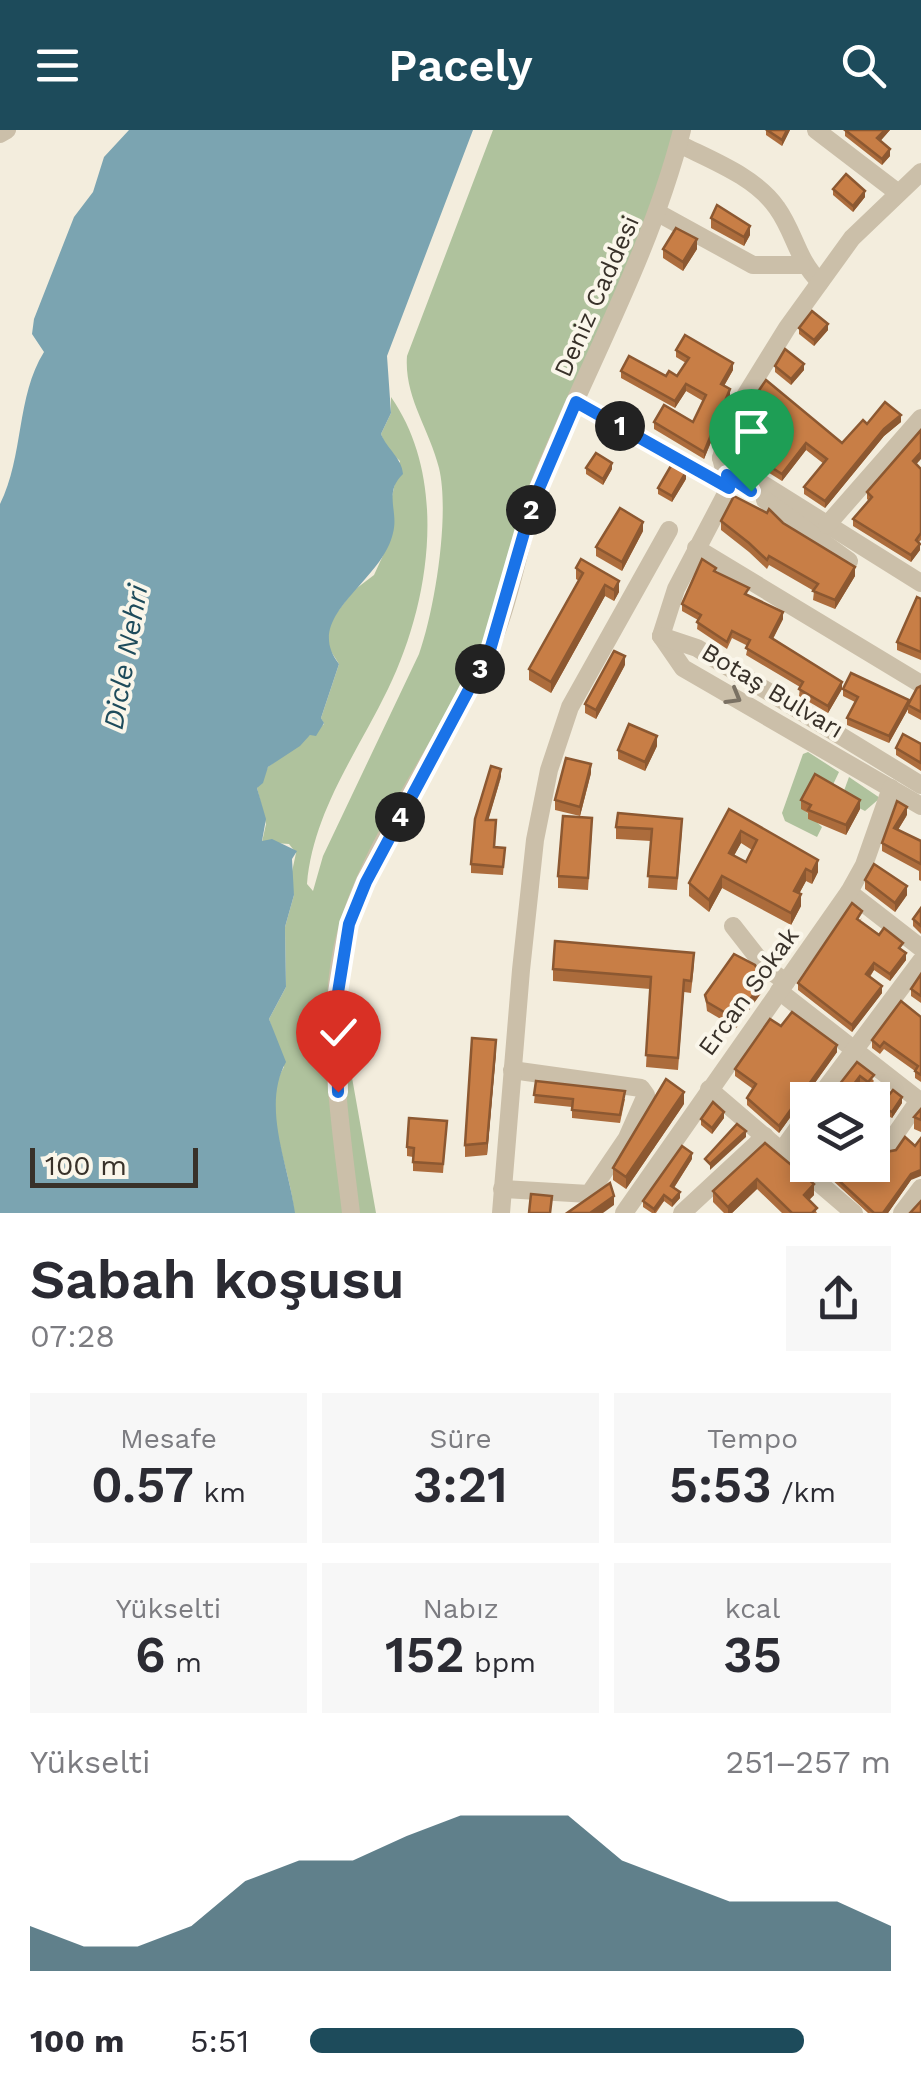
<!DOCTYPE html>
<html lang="tr">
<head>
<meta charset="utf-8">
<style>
  body { margin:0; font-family:"Work Sans",sans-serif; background:#f7f7f7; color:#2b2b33; height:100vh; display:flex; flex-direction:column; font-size:38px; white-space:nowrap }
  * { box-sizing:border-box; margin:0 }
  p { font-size:32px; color:#7c7c81 }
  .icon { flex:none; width:55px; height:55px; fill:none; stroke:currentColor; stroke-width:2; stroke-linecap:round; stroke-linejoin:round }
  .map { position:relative; height:1083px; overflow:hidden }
  .panel { display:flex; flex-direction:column; background:#fff; flex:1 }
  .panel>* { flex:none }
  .tools { position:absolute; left:790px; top:952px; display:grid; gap:20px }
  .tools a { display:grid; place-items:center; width:100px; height:100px; border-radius:0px; background:#fff; box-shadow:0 5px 15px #0003; font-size:50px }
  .scale { position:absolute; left:30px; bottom:25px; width:168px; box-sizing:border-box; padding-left:10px; border:5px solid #383129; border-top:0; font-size:28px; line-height:35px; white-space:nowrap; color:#383129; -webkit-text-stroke:8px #faf6ea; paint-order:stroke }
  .pin { position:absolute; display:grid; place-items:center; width:85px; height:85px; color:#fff; margin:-102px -42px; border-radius:50% 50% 50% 0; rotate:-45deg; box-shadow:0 0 10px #0007 }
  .pin .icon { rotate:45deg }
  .km { position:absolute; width:50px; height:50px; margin:-25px; border-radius:50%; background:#222; color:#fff; font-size:28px; line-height:50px; text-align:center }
  .round { display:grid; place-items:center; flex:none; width:105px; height:105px; border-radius:0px; background:#f7f7f7 }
  .overview { display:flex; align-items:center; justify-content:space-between; height:170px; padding:0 30px }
  h1 { font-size:55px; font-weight:600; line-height:75px }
  .metrics { display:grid; grid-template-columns:repeat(3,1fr); gap:15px; height:170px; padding:10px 30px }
  .metrics div { display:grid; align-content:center; border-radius:0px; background:#f7f7f7; text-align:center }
  .metrics b { font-size:50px; font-weight:600 }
  .metrics small { font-size:28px; font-weight:400 }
  .metrics p { font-size:28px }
  .chart { height:280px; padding:20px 30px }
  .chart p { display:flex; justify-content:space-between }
  .chart svg { width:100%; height:180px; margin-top:10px; fill:#1d4b5b; opacity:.7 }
  ul { padding:0 30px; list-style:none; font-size:32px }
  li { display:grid; grid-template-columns:160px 120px 1fr; align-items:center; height:75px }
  li i { height:25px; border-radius:12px; background:#1d4b5b }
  header { display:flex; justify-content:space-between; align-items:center; height:130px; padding:0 30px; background:#1d4b5b; color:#fff; font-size:45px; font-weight:600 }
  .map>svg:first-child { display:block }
  .green { fill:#afc29d }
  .water { fill:#7ba4b1 }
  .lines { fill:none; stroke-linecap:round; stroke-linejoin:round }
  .minor { stroke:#cbbfa9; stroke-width:18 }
  .wall { fill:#ac6c3c; fill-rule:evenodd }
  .shaded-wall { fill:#8c5831 }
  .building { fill:#c87e46; stroke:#8c5831; stroke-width:2.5; fill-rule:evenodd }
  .oneway { stroke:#7a7163 }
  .route-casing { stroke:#fff; stroke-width:20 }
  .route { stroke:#1a73e8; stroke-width:12 }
  .labels { text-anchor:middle; stroke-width:8; stroke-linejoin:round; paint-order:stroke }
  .street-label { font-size:25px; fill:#383129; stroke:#faf6ea }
  .water-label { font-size:28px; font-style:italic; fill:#1d4b5b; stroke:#faf6ea }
</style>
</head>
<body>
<header><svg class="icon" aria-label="menu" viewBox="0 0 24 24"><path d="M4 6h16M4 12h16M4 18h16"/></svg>Pacely<svg class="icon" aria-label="search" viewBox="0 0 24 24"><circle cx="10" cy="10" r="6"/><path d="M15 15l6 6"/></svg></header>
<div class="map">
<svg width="921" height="1083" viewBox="0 0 921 1083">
  <rect width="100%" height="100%" fill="#f3eddd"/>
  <g class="green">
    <path d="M493,0H682L576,271L499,493L366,752L349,839L345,908L376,1083H294C292,1039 258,978 284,937L269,889L286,857L285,797L294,765L290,751L296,723L289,714L262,712L266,694L257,658L268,637L324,594L321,588L339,534L325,512L327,496L353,461L374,445L391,408L390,375L400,331L386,318L381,304L391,283V267C449,350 430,473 388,559C357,623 313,682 307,754L313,761L323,726L419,524C435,479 450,384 439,338C429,298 404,267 407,226Z"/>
    <path d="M808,622L839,642L830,661L802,678L822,697L817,707L785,691L782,683L803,624Z"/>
    <path d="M849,647L880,668L865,681L841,669Z"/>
  </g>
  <path class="water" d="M129,0H473L387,226L391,283L381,304C387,319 402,328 403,344C383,363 399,381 393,403C382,453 301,486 339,534L321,588L324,593L316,606L310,605L300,616L268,637L263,653L257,658L266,689L262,711L272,709L297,721L292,729L294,765L285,797L286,857L269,889L286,932C261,977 289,1035 295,1083H0V374C24,326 16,267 44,222L32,204L34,189L74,87L93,62L104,27Z"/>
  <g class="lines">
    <g class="minor">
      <path d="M816,0L897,62"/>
      <path d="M0,4L7,0"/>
      <path d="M679,14C711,30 756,47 777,78C795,103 797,130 820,152"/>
      <path d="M660,84L753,135H802"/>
      <path d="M576,271L729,358"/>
      <path d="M721,328L921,453"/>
      <path d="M765,370L849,431"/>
      <path d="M827,395L921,288"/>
      <path d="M696,418L921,554"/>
      <path d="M661,506L676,459L729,358L721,328L732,287L787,198L852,108L921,42"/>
      <path d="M661,506L683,538L921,676"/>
      <path d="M661,506L697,518L921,655"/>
      <path d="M849,762L921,818"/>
      <path d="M733,796L765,837L786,852"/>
      <path d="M779,861L921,972"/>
      <path d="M709,959L854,1083"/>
      <path d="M817,970L921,831"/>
      <path d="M886,1018L919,970"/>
      <path d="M782,1020L808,984"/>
      <path d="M502,1059L589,1064L627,1008L646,965L641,958L512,940"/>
      <path d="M351,1083C341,997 325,906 342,820C361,724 446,614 488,522C514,465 520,400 544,342C592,227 651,121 682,0"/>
      <path d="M501,1083L521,840L535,710L549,640L570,577L669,400"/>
      <path d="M624,1083L849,762L864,735L891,658"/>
      <path d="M682,1083L765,1006"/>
      <path d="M902,1083L921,1058"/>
    </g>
  </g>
  <g class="wall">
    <path d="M766,0H790L782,16L766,5Z"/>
    <path d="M845,0H890L880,11L890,26L882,35L845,6Z"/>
    <path d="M833,59L865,67L853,82L833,65Z"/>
    <path d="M711,88L750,105L744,116L711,98Z"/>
    <path d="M663,119H697L683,141L663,128Z"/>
    <path d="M799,198L828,200L814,216L799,204Z"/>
    <path d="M676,220L733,240L724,256L730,266L704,329L654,299V292H693L703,271L686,261L675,278L621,248V241L677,246L686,233L676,227Z"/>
    <path d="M775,236L804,240L791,255L775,242Z"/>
    <path d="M753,269L842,313L867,294L901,292L884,306L825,378L804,364V357L824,334L806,320L782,351L766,341V334L775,321L752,303V296L762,284L753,276Z"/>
    <path d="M916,334L921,339V410L919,412L920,420L911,432L853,396V389L869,371L867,369V362Z"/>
    <path d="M586,338L612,339L603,355L586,344Z"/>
    <path d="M686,349L672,372L658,364V358Z"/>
    <path d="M721,391L783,393L855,446L835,479L813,470L814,461L769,435L767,439L749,422L721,400Z"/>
    <path d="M643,401L622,441L596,426V417Z"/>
    <path d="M576,438L619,462L614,471L605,466L551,563L529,550V539L579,451L576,449Z"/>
    <path d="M716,442L783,489L773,509L842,559L828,583L799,566L800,557L746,525L748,516L732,508L727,519L697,499L698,490L682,481V474Z"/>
    <path d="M921,469V530L897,520V512Z"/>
    <path d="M625,535L596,589L585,583V574Z"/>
    <path d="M921,556V590L908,583V579L889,613L847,595V588L855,572L843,566V559L909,573Z"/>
    <path d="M921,614V641L896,625V618Z"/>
    <path d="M657,616L645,641L618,629V620Z"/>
    <path d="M591,643L580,686L555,680V670Z"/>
    <path d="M501,647L488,690L494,717L505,718L503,745L471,743V734Z"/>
    <path d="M801,670L860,679L846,705L808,689V683L801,679Z"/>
    <path d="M729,679L818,742L812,754L806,751L799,764L801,776L791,795L722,758L709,782L689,766V753ZM741,713L752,720L746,732L734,725Z"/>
    <path d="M907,685L898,700L921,711V751L919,750V741L882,721V713Z"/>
    <path d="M616,697L682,700L677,760L648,758L651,711L616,709Z"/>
    <path d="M592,700L588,760L558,758V746Z"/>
    <path d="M865,750L907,765L895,782L865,759Z"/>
    <path d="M921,778V804L913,796V789Z"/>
    <path d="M862,788L860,791L903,820L906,830L890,851L874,840L870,847L882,863L852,902L798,860V853Z"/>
    <path d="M694,835L691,863L684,862L678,940L646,937L650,859L553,851V839Z"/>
    <path d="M921,844V873L911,866V859Z"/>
    <path d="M764,859L736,898L707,881L705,865Z"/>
    <path d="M921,887V952L915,948V941L884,919L880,924L872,918V910Z"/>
    <path d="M781,896L837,922L779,1003L747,975V968L753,959L735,946V939Z"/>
    <path d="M496,922L487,1025L465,1027V1015Z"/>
    <path d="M857,932L874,951L868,958L860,952L848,968L839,961V955Z"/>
    <path d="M536,951L625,969L620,993L572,988V977L534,973Z"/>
    <path d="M902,973L892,988L880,982V976Z"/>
    <path d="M684,974L626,1059L613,1050V1038Z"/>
    <path d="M921,979V1002L914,999V987Z"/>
    <path d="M724,988L712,1004L701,995V989Z"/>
    <path d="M447,991L443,1043L413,1041V1027L407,1026V1017Z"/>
    <path d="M808,1008V1027L798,1019V1013Z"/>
    <path d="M765,1013L814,1065L809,1070L817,1083H782L757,1059L732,1083H724L713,1072V1061Z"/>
    <path d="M692,1029L674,1058L680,1068L672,1077L664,1071L656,1083H652L643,1077V1071Z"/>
    <path d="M816,1035H847L859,1047L911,1050L888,1083H868Z"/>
  </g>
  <g class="shaded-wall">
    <path d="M787,0H790L782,16V10Z"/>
    <path d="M885,0H890L877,15V8Z"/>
    <path d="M890,19V26L882,35V29Z"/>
    <path d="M865,61V67L853,82V76Z"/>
    <path d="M750,96V105L744,116V107Z"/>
    <path d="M697,109V119L683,141V132Z"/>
    <path d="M828,194V200L814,216V210Z"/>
    <path d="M733,233V240L721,261V254Z"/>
    <path d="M804,234V240L791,255V249Z"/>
    <path d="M686,254V261L675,278V271Z"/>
    <path d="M730,259V266L704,329V322Z"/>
    <path d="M901,285V292L884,306L825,378V371L884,299Z"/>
    <path d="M806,313V320L782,351V344Z"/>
    <path d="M921,322V329L913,338V331Z"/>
    <path d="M612,333V339L603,355V349Z"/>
    <path d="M686,342V349L672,372V366Z"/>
    <path d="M643,392V401L622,441V432Z"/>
    <path d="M920,414V420L911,432V425Z"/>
    <path d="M855,437V446L835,479V470Z"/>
    <path d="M619,451V462L614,471V460Z"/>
    <path d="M605,455V466L551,563V552Z"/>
    <path d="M783,482V489L770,514V507Z"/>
    <path d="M625,526V535L596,589V580Z"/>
    <path d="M842,552V559L828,583V576Z"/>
    <path d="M909,570L908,579L889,613V606Z"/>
    <path d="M657,606V616L645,641V632Z"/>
    <path d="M591,634V643L580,686V677Z"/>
    <path d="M501,639V647L486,698V690Z"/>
    <path d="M860,670V679L846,705V695Z"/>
    <path d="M907,677V685L894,706V698Z"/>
    <path d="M741,701V713L729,735V723Z"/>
    <path d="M818,730V742L812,754V742Z"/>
    <path d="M806,739V751L794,773V761Z"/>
    <path d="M722,746V758L709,782V770Z"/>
    <path d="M907,756V765L895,782V773Z"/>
    <path d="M801,764V776L791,795V783Z"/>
    <path d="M906,823V830L890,851V844Z"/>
    <path d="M874,833V840L866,851V844Z"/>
    <path d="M764,850V859L736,898V889Z"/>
    <path d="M882,856V863L852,902V895Z"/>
    <path d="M496,910V922L487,1025V1013Z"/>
    <path d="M837,915V922L779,1003V996Z"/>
    <path d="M860,946V952L848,968V962Z"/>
    <path d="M684,962V974L626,1059V1047Z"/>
    <path d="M902,967V973L892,988V982Z"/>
    <path d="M724,982V988L712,1004V998Z"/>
    <path d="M886,990V996L873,1017V1010Z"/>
    <path d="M746,1001V1007L710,1040V1034Z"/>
    <path d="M692,1023V1029L671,1062V1056Z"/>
    <path d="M921,1040V1046L911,1050L888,1083H883L911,1044Z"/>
    <path d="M757,1049V1059L732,1083H728V1077Z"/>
    <path d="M814,1054V1065L804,1075V1065Z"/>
    <path d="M680,1062V1068L672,1077V1071Z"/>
    <path d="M664,1065V1071L654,1083V1079Z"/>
    <path d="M614,1066V1075L603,1083H590Z"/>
  </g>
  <g class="building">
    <path d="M767,0H787L782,10Z"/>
    <path d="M845,0H885L877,8L890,19L882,29Z"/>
    <path d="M846,44L865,61L853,76L833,59Z"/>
    <path d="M717,75L750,96L744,107L711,88Z"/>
    <path d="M676,98L697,109L683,132L663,119Z"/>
    <path d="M812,181L828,194L814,210L799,198Z"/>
    <path d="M685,205L733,233L721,254L730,259L704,322L654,292L664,275L693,292L706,265L686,254L675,271L621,241L629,226L666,246L669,241L677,246L689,228L676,220Z"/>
    <path d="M785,219L804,234L791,249L775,236Z"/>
    <path d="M766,250L842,313L863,290L867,294L885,272L901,285L884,299L825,371L804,357L827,329L806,313L782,344L766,334L779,317L752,296L765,279L753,269Z"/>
    <path d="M921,300V322L913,331L921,339V403L916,410L920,414L911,425L853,389L872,367L867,362Z"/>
    <path d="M596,323L612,333L603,349L586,338Z"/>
    <path d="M672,334L686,342L672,366L658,358Z"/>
    <path d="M734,366L767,383L769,379L783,393L855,437L835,470L813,461L818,454L769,426L767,430L749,413L721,391Z"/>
    <path d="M620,378L643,392L622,432L596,417Z"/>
    <path d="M581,429L619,451L614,460L605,455L551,552L529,539L583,443L576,438Z"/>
    <path d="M702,429L716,438L714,441L749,458L745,464L783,482L770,507L842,552L828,576L799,559L803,552L746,518L750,510L732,501L727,512L697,492L701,485L682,474Z"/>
    <path d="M917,467L921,469V522L897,512Z"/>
    <path d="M614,521L625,526L596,580L585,574Z"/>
    <path d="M851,543L909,570L889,606L847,588L858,567L843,559Z"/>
    <path d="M921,556V582L908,575L917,558Z"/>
    <path d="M629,594L657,606L645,632L618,620Z"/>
    <path d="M903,604L921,614V633L896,618Z"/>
    <path d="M566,628L591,634L580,677L555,670Z"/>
    <path d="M491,636L501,639L486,690H496L494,717L505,718L503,737L471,734L475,689Z"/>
    <path d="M815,644L860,670L846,695L808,680L811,675L801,670Z"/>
    <path d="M897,671L907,677L894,698L921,711V734L882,713Z"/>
    <path d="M729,679L818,730L812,742L806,739L794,761L801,764L791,783L722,746L709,770L689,753ZM741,701L757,710L746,732L729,723Z"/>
    <path d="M618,683L682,689L677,748L648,746L652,699L616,697Z"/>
    <path d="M563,686L592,688L588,748L558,746Z"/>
    <path d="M874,734L907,756L895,773L865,750Z"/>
    <path d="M852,773L862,781L857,789L879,805L884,798L903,813L899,818L906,823L890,844L874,833L866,844L882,856L852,895L798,853Z"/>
    <path d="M921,778V796L913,789Z"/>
    <path d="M555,811L694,823L691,851L684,850L678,928L646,925L651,847L553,839Z"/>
    <path d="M734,824L755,835L764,850L736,889L707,872L705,865Z"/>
    <path d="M921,844V866L911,859Z"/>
    <path d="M901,871L921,887V945L915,941L918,936L884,912L880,917L872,910Z"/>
    <path d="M792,882L837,915L779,996L747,968L756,954L735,939L770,889L781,896Z"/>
    <path d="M472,908L496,910L487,1013L465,1015Z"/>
    <path d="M857,932L874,945L868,952L860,946L848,962L839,955Z"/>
    <path d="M666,949L684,962L626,1047L613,1038Z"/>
    <path d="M536,951L625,961L620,985L572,980L573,969L534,965Z"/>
    <path d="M893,960L902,967L892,982L880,976Z"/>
    <path d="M842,964L851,970H837Z"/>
    <path d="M713,972L724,982L712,998L701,989Z"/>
    <path d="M872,978L886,990L873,1010H872Z"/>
    <path d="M921,979V990L914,987Z"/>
    <path d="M409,988L447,991L443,1034L413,1032L414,1018L407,1017Z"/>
    <path d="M737,994L746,1001L710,1034L705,1029Z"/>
    <path d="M804,1004L808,1008V1021L798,1013Z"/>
    <path d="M905,1007L915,1016L921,1008V1040L911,1044L883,1083H874L822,1035H847L859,1047L870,1035H872V1033L881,1023L896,1020Z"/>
    <path d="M765,1013L814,1054L804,1065L817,1078L812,1083H792L757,1049L728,1077L713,1061Z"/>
    <path d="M682,1016L692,1023L671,1056L680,1062L672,1071L664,1065L654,1079L643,1071Z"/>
    <path d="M610,1053L614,1066L590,1083H567Z"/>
    <path d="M531,1064L552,1066L550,1083H529Z"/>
    <path d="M921,1071V1083H910Z"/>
  </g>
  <defs><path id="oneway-chevron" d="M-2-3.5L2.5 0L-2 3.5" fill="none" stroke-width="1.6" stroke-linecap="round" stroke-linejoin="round" transform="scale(2.5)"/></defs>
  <use class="oneway" href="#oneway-chevron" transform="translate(734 567) rotate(30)"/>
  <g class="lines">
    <g class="route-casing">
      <path id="route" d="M338,962L336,875L349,794L366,752L490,520L532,375L576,272L729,358L727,345L751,361"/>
    </g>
    <use href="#route" class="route"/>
  </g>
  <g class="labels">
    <g class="street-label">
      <text transform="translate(596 166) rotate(-66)" y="9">Deniz Caddesi</text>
      <text transform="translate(773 560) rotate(31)" y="9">Botaş Bulvarı</text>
      <text transform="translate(748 861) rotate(-54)" y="9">Ercan Sokak</text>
    </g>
    <g class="water-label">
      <text transform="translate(125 527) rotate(-80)" y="10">Dicle Nehri</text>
    </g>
  </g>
</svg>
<div class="tools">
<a><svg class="icon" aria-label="layers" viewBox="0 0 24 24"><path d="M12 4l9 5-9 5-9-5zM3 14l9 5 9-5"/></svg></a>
</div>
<div class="scale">100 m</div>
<div class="pin" style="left:751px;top:361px;background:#1e9e55"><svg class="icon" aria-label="arrive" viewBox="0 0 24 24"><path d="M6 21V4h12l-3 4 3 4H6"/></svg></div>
<div class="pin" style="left:338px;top:962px;background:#d93025"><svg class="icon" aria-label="check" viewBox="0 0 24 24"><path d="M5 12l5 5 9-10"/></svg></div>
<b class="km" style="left:620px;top:296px">1</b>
<b class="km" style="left:531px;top:380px">2</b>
<b class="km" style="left:480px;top:539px">3</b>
<b class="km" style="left:400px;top:687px">4</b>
</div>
<section class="panel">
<div class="overview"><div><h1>Sabah koşusu</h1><p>07:28</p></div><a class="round"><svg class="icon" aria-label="share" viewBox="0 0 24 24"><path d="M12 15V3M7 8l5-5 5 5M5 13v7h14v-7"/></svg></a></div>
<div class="metrics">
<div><p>Mesafe</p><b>0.57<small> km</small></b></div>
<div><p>Süre</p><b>3:21</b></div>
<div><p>Tempo</p><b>5:53<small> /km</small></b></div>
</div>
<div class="metrics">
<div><p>Yükselti</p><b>6<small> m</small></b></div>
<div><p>Nabız</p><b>152<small> bpm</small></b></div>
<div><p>kcal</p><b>35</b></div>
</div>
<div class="chart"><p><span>Yükselti</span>251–257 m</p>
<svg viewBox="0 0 160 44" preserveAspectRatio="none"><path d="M0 44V33L10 38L20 38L30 33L40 22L50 17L60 17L70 11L80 6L90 6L100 6L110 17L120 22L130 27L140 27L150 27L160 33V44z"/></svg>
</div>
<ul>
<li><b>100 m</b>5:51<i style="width:85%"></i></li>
</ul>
</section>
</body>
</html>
